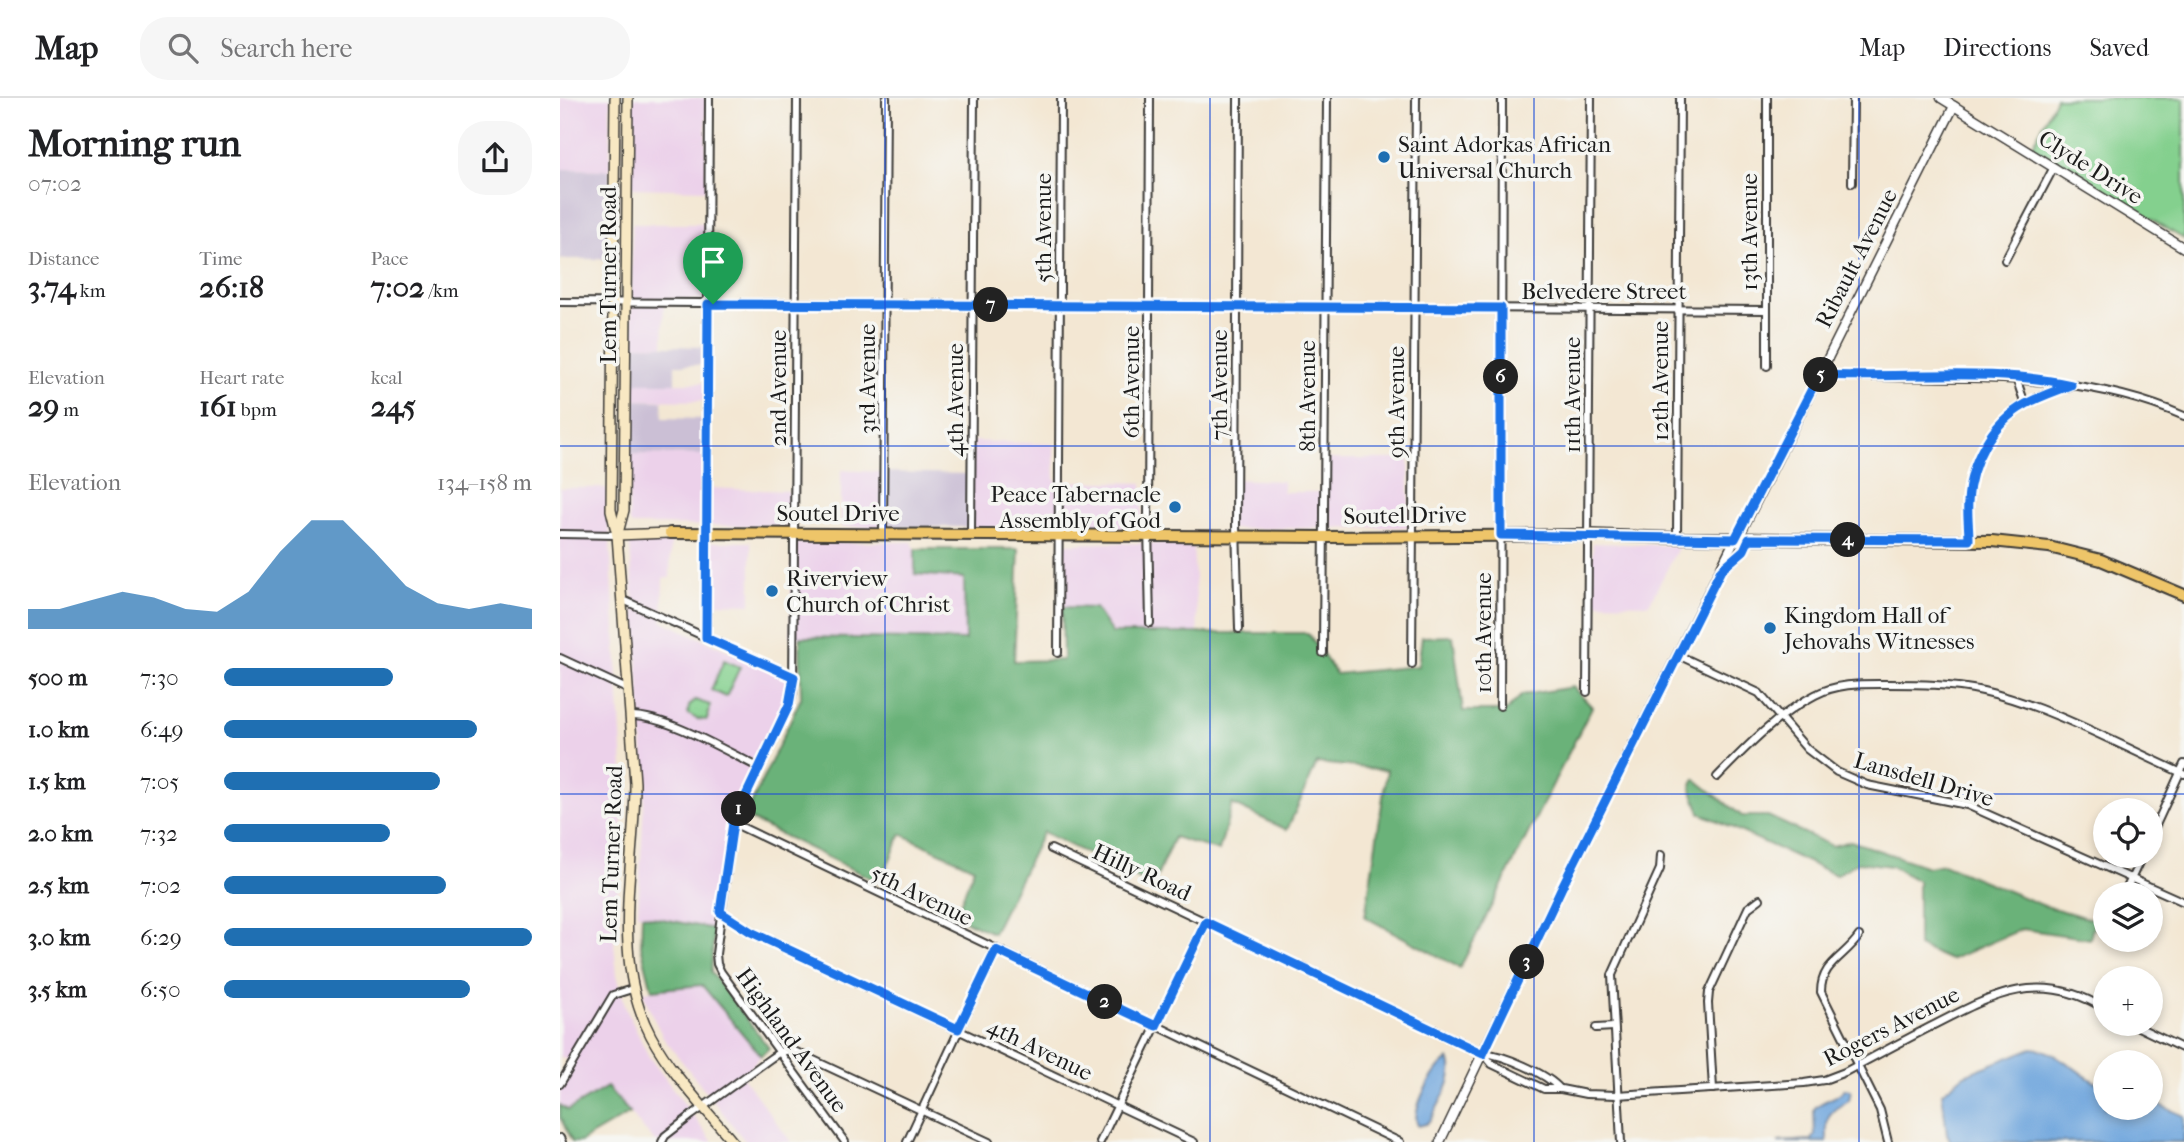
<!DOCTYPE html>
<html lang="en">
<head>
<meta charset="utf-8">
<style>
  body { margin:0; font-family:"IM FELL French Canon",serif; background:#f6f6f6; color:#202124; height:100vh; display:flex; flex-direction:column; font-size:26px; white-space:nowrap }
  * { box-sizing:border-box; margin:0 }
  p { font-size:23px; color:#757577 }
  .icon { flex:none; width:38px; height:38px; fill:none; stroke:currentColor; stroke-width:2; stroke-linecap:round; stroke-linejoin:round }
  .map { position:relative; flex:1; overflow:hidden }
  .details { display:flex; flex-direction:column; background:#fff; width:560px }
  .details>* { flex:none }
  .fabs { position:absolute; left:1533px; top:700px; display:grid; gap:14px }
  .fabs a { display:grid; place-items:center; width:70px; height:70px; border-radius:50%; background:#fff; box-shadow:0 4px 10px #0003; font-size:35px }
  .pin { position:absolute; display:grid; place-items:center; width:60px; height:60px; color:#fff; margin:-72px -30px; border-radius:50% 50% 50% 0; rotate:-45deg; box-shadow:0 0 7px #0007 }
  .pin .icon { rotate:45deg }
  .km { position:absolute; width:35px; height:35px; margin:-18px; border-radius:50%; background:#222; color:#fff; font-size:19px; line-height:35px; text-align:center }
  .round { display:grid; place-items:center; flex:none; width:74px; height:74px; border-radius:28px; background:#f6f6f6 }
  .head { display:flex; align-items:center; justify-content:space-between; height:119px; padding:0 28px }
  h1 { font-size:38px; font-weight:700; line-height:52px }
  .stats { display:grid; grid-template-columns:repeat(3,1fr); gap:10px; height:119px; padding:7px 28px }
  .stats div { display:grid; align-content:center }
  .stats b { font-size:30px; font-weight:700 }
  .stats small { font-size:19px; font-weight:400 }
  .stats p { font-size:19px }
  .chart { height:196px; padding:14px 28px }
  .chart p { display:flex; justify-content:space-between }
  .chart svg { width:100%; height:126px; margin-top:7px; fill:#1f6fb2; opacity:.7 }
  ul { padding:0 28px; list-style:none; font-size:23px }
  li { display:grid; grid-template-columns:112px 84px 1fr; align-items:center; height:52px }
  li i { height:18px; border-radius:9px; background:#1f6fb2 }
  header { display:flex; align-items:center; gap:42px; box-sizing:border-box; height:98px; padding:0 35px; background:#fff; border-bottom:2px solid #e0e0e0 }
  header strong { font-size:33px }
  nav { display:flex; gap:38px; margin-inline-start:auto; font-size:24px }
  .search { width:490px; height:63px; background:#f6f6f6; display:flex; align-items:center; gap:18px; box-sizing:border-box; padding:0 24px; border-radius:28px; color:#757577; font-size:26px }
  main { display:flex; flex:1; min-height:0 }
  .map>svg:first-child { display:block }
  .built { fill:#ecd1ea }
  .industrial { fill:#cbbfd5 }
  .green { fill:#84d08e; stroke:#507655; stroke-width:2 }
  .forest { fill:#6bb279; stroke:#44674a; stroke-width:2 }
  .water { fill:#6fa6dd; stroke:#46617c; stroke-width:2 }
  .lines { fill:none; stroke-linecap:round; stroke-linejoin:round }
  .minor-casing { stroke:#3c3a37; stroke-width:10 }
  .tertiary-casing { stroke:#3c3a37; stroke-width:11 }
  .secondary-casing { stroke:#3c3a37; stroke-width:12 }
  .primary-casing { stroke:#3c3a37; stroke-width:14 }
  .minor { stroke:#fff; stroke-width:6 }
  .tertiary { stroke:#fff; stroke-width:8 }
  .secondary { stroke:#f8e8c3; stroke-width:9 }
  .primary { stroke:#eec569; stroke-width:10 }
  .route-casing { stroke:#fff; stroke-width:14 }
  .route { stroke:#1a73e8; stroke-width:9 }
  .grid { fill:none; stroke:#1d4ed8; stroke-width:2; stroke-opacity:0.55 }
  .poi-dot { fill:#1f6fb2; stroke:#f6f6f2; stroke-width:2.5 }
  .labels { text-anchor:middle; stroke-width:7; stroke-linejoin:round; paint-order:stroke }
  .poi-label { font-size:23px; fill:#1c1c1c; stroke:#f6f6f2; text-anchor:start }
  .street-label { font-size:23px; fill:#1c1c1c; stroke:#f6f6f2 }
</style>
</head>
<body>
<header>
<strong>Map</strong>
<div class="search"><svg class="icon" aria-label="search" viewBox="0 0 24 24"><circle cx="10" cy="10" r="6"/><path d="M15 15l6 6"/></svg>Search here</div>
<nav><a>Map</a><a>Directions</a><a>Saved</a></nav>
</header>
<main>
<section class="details">
<div class="head"><div><h1>Morning run</h1><p>07:02</p></div><a class="round"><svg class="icon" aria-label="share" viewBox="0 0 24 24"><path d="M12 15V3M7 8l5-5 5 5M5 13v7h14v-7"/></svg></a></div>
<div class="stats">
<div><p>Distance</p><b>3.74<small> km</small></b></div>
<div><p>Time</p><b>26:18</b></div>
<div><p>Pace</p><b>7:02<small> /km</small></b></div>
</div>
<div class="stats">
<div><p>Elevation</p><b>29<small> m</small></b></div>
<div><p>Heart rate</p><b>161<small> bpm</small></b></div>
<div><p>kcal</p><b>245</b></div>
</div>
<div class="chart"><p><span>Elevation</span>134–158 m</p>
<svg viewBox="0 0 160 44" preserveAspectRatio="none"><path d="M0 44V37L10 37L20 34L30 31L40 33L50 37L60 38L70 31L80 17L90 6L100 6L110 17L120 29L130 35L140 37L150 35L160 37V44z"/></svg>
</div>
<ul>
<li><b>500 m</b>7:30<i style="width:55%"></i></li>
<li><b>1.0 km</b>6:49<i style="width:82%"></i></li>
<li><b>1.5 km</b>7:05<i style="width:70%"></i></li>
<li><b>2.0 km</b>7:32<i style="width:54%"></i></li>
<li><b>2.5 km</b>7:02<i style="width:72%"></i></li>
<li><b>3.0 km</b>6:29<i style="width:100%"></i></li>
<li><b>3.5 km</b>6:50<i style="width:80%"></i></li>
</ul>
</section>
<div class="map">
<svg width="1624" height="1044" viewBox="0 0 1624 1044">
  <rect width="100%" height="100%" fill="#f6f6f2"/>
  <filter id="ink" filterUnits="userSpaceOnUse"><feTurbulence type="fractalNoise" baseFrequency=".0143" numOctaves="2"/><feDisplacementMap in="SourceGraphic" scale="14" xChannelSelector="R" yChannelSelector="G"/><feConvolveMatrix kernelMatrix="1 2 1 2 8 2 1 2 1" color-interpolation-filters="sRGB"/></filter>
  <filter id="wash" filterUnits="userSpaceOnUse"><feTurbulence type="fractalNoise" baseFrequency=".00686" numOctaves="4" result="noise"/><feDisplacementMap in="SourceGraphic" scale="28" xChannelSelector="R" yChannelSelector="G"/><feGaussianBlur stdDeviation="1.57" result="paint"/><feColorMatrix in="noise" values="0 0 0 0 0 0 0 0 0 0 0 0 0 0 0 0 0 1.4 0 .05"/><feComposite in="paint" operator="in"/></filter>
  <g filter="url(#wash)">
    <rect width="100%" height="100%" fill="#f3e7d3"/>
    <g class="built">
      <path d="M0,0H50V72L0,71Z"/>
      <path d="M72,0H146V92L72,90Z"/>
      <path d="M72,126H145V202L104,201L103,248L71,247Z"/>
      <path d="M70,285H145V303L70,302Z"/>
      <path d="M408,343L494,346L495,383L582,385V431L408,429Z"/>
      <path d="M69,356L144,357V390L229,393L230,428L72,427L69,423Z"/>
      <path d="M761,361H849V429L670,431L671,381L723,383V394H761Z"/>
      <path d="M281,372L321,374L320,429H281Z"/>
      <path d="M0,390H47L63,672L62,733L54,846L57,877L66,911L89,959L153,1044H95L47,989L8,1012L0,1007V978L9,963L0,958Z"/>
      <path d="M111,442L110,480H103L102,523L229,580V592L169,724L154,831L78,816L85,685L70,447L73,443Z"/>
      <path d="M149,444H191V506L149,505Z"/>
      <path d="M352,444L355,451L356,476L404,479L406,542L230,539L232,445Z"/>
      <path d="M550,445L633,446L638,535H551L535,510L502,509L503,446Z"/>
      <path d="M1033,445L1119,448L1089,506L1032,505Z"/>
      <path d="M142,887L201,958L182,978L231,1044H186L104,941L91,915L83,894Z"/>
    </g>
    <g class="industrial">
      <path d="M0,71L50,72V161H0Z"/>
      <path d="M71,247L145,249V267H115V285H70Z"/>
      <path d="M69,302L102,303L103,320L144,321V357L69,356Z"/>
      <path d="M321,374L409,376L408,429H320Z"/>
    </g>
    <g class="green">
      <path d="M1496,0H1624V141L1472,49Z"/>
      <path d="M164,562L180,569L166,599L151,592Z"/>
      <path d="M135,602L150,607L147,622L137,621L128,616L129,608Z"/>
    </g>
    <g class="forest">
      <path d="M355,451H459L454,563L503,562L502,509L535,510L552,535H748L776,576L858,568L862,539L893,538L903,613H946L962,597L1013,589L1032,609L900,870L805,819L827,672L757,665L727,732L672,706L659,753L614,739L593,788L483,734L433,835L395,819L414,770L341,736L320,785L185,719L241,600L240,539L405,542L404,480L355,476Z"/>
      <path d="M1135,681L1182,718H1208L1272,748L1291,743L1368,769L1383,766L1482,807L1535,822L1530,841L1462,831L1390,862L1358,848V783L1331,768L1298,764L1276,777L1140,715L1131,689Z"/>
      <path d="M82,817L154,831L151,874L209,950L201,958L142,887L92,892L81,848Z"/>
      <path d="M47,989L70,1015L20,1044H12L0,1019V1007L8,1012Z"/>
    </g>
    <g class="water">
      <path d="M1472,950C1500,952 1519,979 1545,989V1010H1591V1003L1624,1018V1044H1391L1387,1036L1382,995L1404,977Z"/>
      <path d="M889,961C898,978 879,1005 871,1021L866,1026L858,1028C850,1012 874,969 889,961Z"/>
      <path d="M1284,991L1291,992L1289,1002C1265,1016 1267,1017 1267,1044H1218L1252,1042L1255,1037L1254,1011C1262,1001 1277,1002 1284,991Z"/>
    </g>
  </g>
  <g filter="url(#ink)">
    <g class="lines">
      <g class="minor-casing">
        <g id="minor">
          <path d="M237,0L233,594L229,607L173,725L156,856L157,866L161,874L285,1044"/>
          <path d="M678,0L676,428L679,531"/>
          <path d="M1292,85L1293,0"/>
          <path d="M1445,162L1494,69"/>
          <path d="M0,204L1207,212"/>
          <path d="M1207,268V0"/>
          <path d="M1259,277C1384,285 1506,266 1624,318"/>
          <path d="M1456,280L1465,306"/>
          <path d="M0,436L57,437"/>
          <path d="M323,436L326,0"/>
          <path d="M411,437L414,0"/>
          <path d="M1117,440L1120,0"/>
          <path d="M1409,442C1409,429 1407,416 1408,403C1410,364 1430,328 1464,307C1477,298 1495,293 1510,288"/>
          <path d="M61,501L234,579"/>
          <path d="M590,525L588,427L590,0"/>
          <path d="M146,540L149,0"/>
          <path d="M498,555L501,0"/>
          <path d="M763,555L767,0"/>
          <path d="M1118,557L1199,595L1247,651L1277,674L1307,687L1407,707L1624,804"/>
          <path d="M0,560L69,592"/>
          <path d="M852,566L856,0"/>
          <path d="M1027,594L1031,0"/>
          <path d="M940,608L942,0"/>
          <path d="M71,618C107,618 164,652 198,669"/>
          <path d="M1157,679C1185,650 1218,616 1255,597C1278,585 1302,586 1327,586C1359,586 1391,586 1423,593C1489,608 1561,648 1624,676"/>
          <path d="M173,725L840,1044"/>
          <path d="M1591,738L1624,666"/>
          <path d="M491,751L923,955C944,957 986,975 1000,991"/>
          <path d="M1564,796L1582,758"/>
          <path d="M160,814L191,834L634,1044"/>
          <path d="M1299,838C1285,859 1261,865 1261,894L1320,1012L1328,1044"/>
          <path d="M1572,926L1624,951"/>
          <path d="M1036,930L1054,929"/>
          <path d="M923,955L932,966L984,991H1001L1026,996L1057,997L1244,985L1264,982L1285,974C1313,959 1341,944 1370,929C1430,898 1479,870 1545,911"/>
          <path d="M0,986L53,897L72,891"/>
          <path d="M1153,991L1148,905L1149,894L1188,810L1200,801"/>
          <path d="M0,1040L2,1044"/>
          <path d="M102,1044L105,1038L132,1017L211,960L220,954L232,952L429,1044"/>
          <path d="M347,1044L436,852"/>
          <path d="M540,1044L646,824"/>
          <path d="M1061,1044L1052,877L1100,771L1101,757"/>
        </g>
      </g>
      <g class="tertiary-casing">
        <g id="tertiary">
          <path d="M1381,0L1624,150"/>
          <path d="M1166,468L1184,452L1189,441"/>
          <path d="M880,1044L1001,791L1175,441L1183,430L1394,8"/>
        </g>
      </g>
      <g class="secondary-casing">
        <g id="secondary">
          <path d="M55,0L51,412L57,437L75,685C75,767 50,862 91,938C112,977 145,1010 173,1044"/>
          <path d="M58,435L64,412L68,0"/>
          <path d="M57,437L110,435"/>
        </g>
      </g>
      <g class="primary-casing">
        <path id="primary" d="M110,435L765,439L1029,437L1117,440L1432,443L1489,449L1541,462L1624,497"/>
      </g>
      <use href="#minor" class="minor"/>
      <use href="#tertiary" class="tertiary"/>
      <use href="#secondary" class="secondary"/>
      <use href="#primary" class="primary"/>
    </g>
  </g>
  <g class="lines" filter="url(#ink)">
    <g class="route-casing">
      <path id="route" d="M148,206L941,210V437L1175,441L1259,277C1340,281 1433,269 1511,287C1496,293 1480,298 1466,306C1431,325 1410,365 1408,404C1407,417 1409,429 1409,442L1189,441L1184,452L1161,472L1001,791L923,956L646,824L596,928L436,852L398,931L191,834L160,814L173,725L229,607L234,579L146,540Z"/>
    </g>
    <use href="#route" class="route"/>
  </g>
  <path class="grid" d="M325,0V1044M650,0V1044M974,0V1044M1299,0V1044M0,348H1624M0,696H1624"/>
  <g class="poi-dot">
    <circle cx="824" cy="59" r="7"/>
    <circle cx="615" cy="409" r="7"/>
    <circle cx="212" cy="493" r="7"/>
    <circle cx="1210" cy="530" r="7"/>
  </g>
  <g class="labels">
    <g class="poi-label">
      <text x="838" y="54">Saint Adorkas African<tspan x="838" dy="26">Universal Church</tspan></text>
      <text x="601" y="404" text-anchor="end">Peace Tabernacle<tspan x="601" dy="26">Assembly of God</tspan></text>
      <text x="226" y="488">Riverview<tspan x="226" dy="26">Church of Christ</tspan></text>
      <text x="1224" y="525">Kingdom Hall of<tspan x="1224" dy="26">Jehovahs Witnesses</tspan></text>
    </g>
    <g class="street-label">
      <text transform="translate(1531 69) rotate(32)" y="8">Clyde Drive</text>
      <text transform="translate(483 130) rotate(-90)" y="8">5th Avenue</text>
      <text transform="translate(1189 134) rotate(-90)" y="8">13th Avenue</text>
      <text transform="translate(1296 160) rotate(-63)" y="8">Ribault Avenue</text>
      <text transform="translate(48 177) rotate(-90)" y="8">Lem Turner Road</text>
      <text x="1044" y="201">Belvedere Street</text>
      <text transform="translate(307 281) rotate(-90)" y="8">3rd Avenue</text>
      <text transform="translate(1100 283) rotate(-90)" y="8">12th Avenue</text>
      <text transform="translate(571 284) rotate(-90)" y="8">6th Avenue</text>
      <text transform="translate(659 287) rotate(-90)" y="8">7th Avenue</text>
      <text transform="translate(218 290) rotate(-90)" y="8">2nd Avenue</text>
      <text transform="translate(1012 297) rotate(-90)" y="8">11th Avenue</text>
      <text transform="translate(747 298) rotate(-90)" y="8">8th Avenue</text>
      <text transform="translate(395 302) rotate(-90)" y="8">4th Avenue</text>
      <text transform="translate(836 304) rotate(-90)" y="8">9th Avenue</text>
      <text x="278" y="423">Soutel Drive</text>
      <text transform="translate(845 417) rotate(-1)" y="8">Soutel Drive</text>
      <text transform="translate(923 535) rotate(-90)" y="8">10th Avenue</text>
      <text transform="translate(1364 681) rotate(16)" y="8">Lansdell Drive</text>
      <text transform="translate(51 756) rotate(-88)" y="8">Lem Turner Road</text>
      <text transform="translate(582 774) rotate(25)" y="8">Hilly Road</text>
      <text transform="translate(362 797) rotate(26)" y="8">5th Avenue</text>
      <text transform="translate(1331 928) rotate(-27)" y="8">Rogers Avenue</text>
      <text transform="translate(232 942) rotate(54)" y="8">Highland Avenue</text>
      <text transform="translate(480 951) rotate(26)" y="8">4th Avenue</text>
    </g>
  </g>
</svg>
<div class="fabs">
<a><svg class="icon" aria-label="locate" viewBox="0 0 24 24"><circle cx="12" cy="12" r="6"/><path d="M12 2v4M12 18v4M2 12h4M18 12h4"/></svg></a>
<a><svg class="icon" aria-label="layers" viewBox="0 0 24 24"><path d="M12 4l9 5-9 5-9-5zM3 14l9 5 9-5"/></svg></a>
<a>+</a>
<a>−</a>
</div>
<div class="pin" style="left:153px;top:206px;background:#1e9e55"><svg class="icon" aria-label="arrive" viewBox="0 0 24 24"><path d="M6 21V4h12l-3 4 3 4H6"/></svg></div>
<b class="km" style="left:179px;top:711px">1</b>
<b class="km" style="left:545px;top:904px">2</b>
<b class="km" style="left:967px;top:864px">3</b>
<b class="km" style="left:1288px;top:442px">4</b>
<b class="km" style="left:1261px;top:277px">5</b>
<b class="km" style="left:941px;top:279px">6</b>
<b class="km" style="left:431px;top:207px">7</b>
</div>
</main>
</body>
</html>
